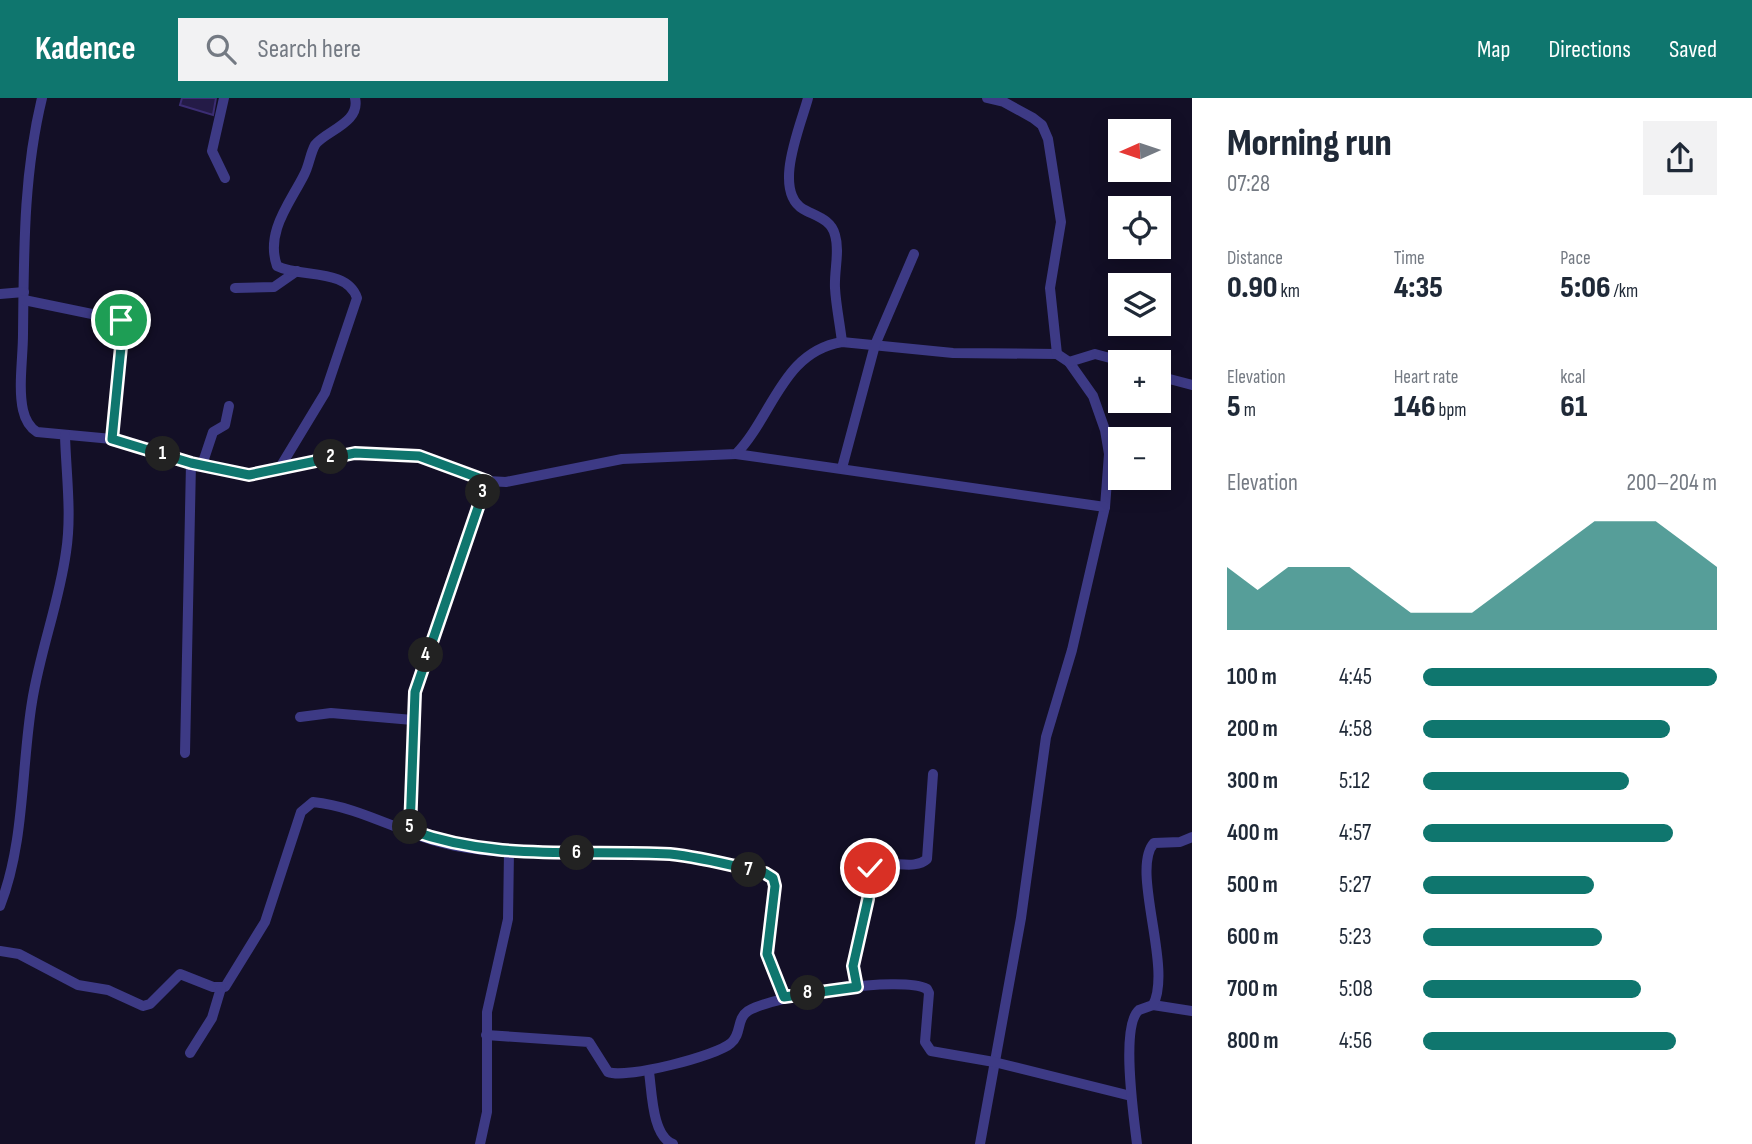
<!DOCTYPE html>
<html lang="en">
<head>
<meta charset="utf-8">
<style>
  body { margin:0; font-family:"Sofia Sans Condensed",sans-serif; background:#f2f2f3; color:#1f2937; height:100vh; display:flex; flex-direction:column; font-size:26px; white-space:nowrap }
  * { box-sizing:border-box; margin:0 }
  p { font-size:23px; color:#747a83 }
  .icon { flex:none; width:38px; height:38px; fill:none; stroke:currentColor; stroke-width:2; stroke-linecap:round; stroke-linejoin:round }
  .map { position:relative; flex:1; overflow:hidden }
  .drawer { display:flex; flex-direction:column; background:#fff; width:560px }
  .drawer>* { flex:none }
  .needle { width:46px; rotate:267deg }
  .controls { position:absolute; left:1108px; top:21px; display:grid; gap:14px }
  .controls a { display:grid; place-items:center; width:63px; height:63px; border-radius:0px; background:#fff; box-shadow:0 4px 18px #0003; font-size:35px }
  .pin { position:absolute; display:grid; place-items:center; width:60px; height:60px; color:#fff; margin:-30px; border:4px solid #fff; border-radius:50%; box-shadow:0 2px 7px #0007 }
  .km { position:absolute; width:35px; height:35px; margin:-18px; border-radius:50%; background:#222; color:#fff; font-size:19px; line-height:35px; text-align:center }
  .round { display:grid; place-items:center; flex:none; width:74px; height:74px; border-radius:0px; background:#f2f2f3 }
  .head { display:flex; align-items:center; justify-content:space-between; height:119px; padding:0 35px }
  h1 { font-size:38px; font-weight:800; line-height:52px }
  .metrics { display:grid; grid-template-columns:repeat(3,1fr); gap:10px; height:119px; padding:7px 35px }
  .metrics div { display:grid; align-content:center }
  .metrics b { font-size:30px; font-weight:800 }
  .metrics small { font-size:19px; font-weight:400 }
  .metrics p { font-size:19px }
  .chart { height:196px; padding:14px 35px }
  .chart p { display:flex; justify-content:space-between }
  .chart svg { width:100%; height:126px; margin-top:7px; fill:#0f766e; opacity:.7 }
  ul { padding:0 35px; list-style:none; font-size:23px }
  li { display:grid; grid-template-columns:112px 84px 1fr; align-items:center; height:52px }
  li i { height:18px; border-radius:9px; background:#0f766e }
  header { display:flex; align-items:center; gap:42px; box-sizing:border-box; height:98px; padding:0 35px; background:#0f766e; color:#fff }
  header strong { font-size:33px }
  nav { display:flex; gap:38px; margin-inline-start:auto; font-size:24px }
  .search { width:490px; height:63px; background:#f2f2f3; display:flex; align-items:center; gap:18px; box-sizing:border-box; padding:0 24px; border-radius:0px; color:#747a83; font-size:26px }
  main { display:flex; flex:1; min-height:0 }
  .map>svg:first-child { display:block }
  .building { fill:#241b47; stroke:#3b2d73; stroke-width:2 }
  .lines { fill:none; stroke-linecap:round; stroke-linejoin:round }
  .minor { stroke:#3d3a85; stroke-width:10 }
  .route-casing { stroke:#fff; stroke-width:14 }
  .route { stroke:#0f766e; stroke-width:9 }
</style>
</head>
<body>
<header>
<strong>Kadence</strong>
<div class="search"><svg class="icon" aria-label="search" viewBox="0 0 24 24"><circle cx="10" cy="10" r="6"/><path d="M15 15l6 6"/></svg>Search here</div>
<nav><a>Map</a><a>Directions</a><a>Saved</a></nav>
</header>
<main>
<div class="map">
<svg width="1192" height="1046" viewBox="0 0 1192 1046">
  <rect width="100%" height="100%" fill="#130f26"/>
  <path class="building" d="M182,0H216L213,17L180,7Z"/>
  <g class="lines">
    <g class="minor">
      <path d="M42,0C23,78 24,157 23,236C23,260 18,289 23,312C25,321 29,329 37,334L112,341L191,365L249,377L355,355L419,358L487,383L506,384L622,361L736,356C773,318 782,254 842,244L953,255L1057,256L1069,264L1093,298L1105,332L1109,356L1105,409L1072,552L1046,639L1021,820L980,1046"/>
      <path d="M224,0L212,53L225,80"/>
      <path d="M808,0C801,27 772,92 803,111C815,118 831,121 835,137C840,153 834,173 835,190C836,208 840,226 842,244"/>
      <path d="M987,0L1004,4L1033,20L1042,27L1048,41L1061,124L1050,190L1057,256"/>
      <path d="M235,190L274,189L297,173"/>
      <path d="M0,196L24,194"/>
      <path d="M24,202L121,222L123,228L112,341"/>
      <path d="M1069,264L1095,256L1125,264"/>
      <path d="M1158,278L1192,287"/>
      <path d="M736,356L1105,409"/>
      <path d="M202,367L213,334L225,327L229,308"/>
      <path d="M842,370L875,247L914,156"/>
      <path d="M279,371L325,295L357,200C347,170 300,180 277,168C265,134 290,105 304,77C309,68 310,56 315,47C325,33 361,25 355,0"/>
      <path d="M300,619L331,615L413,622"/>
      <path d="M185,655L191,365"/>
      <path d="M410,732L417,583L487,383"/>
      <path d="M0,808C25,744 21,671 32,604C40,553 59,505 66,454C72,416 66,375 65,337"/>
      <path d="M0,853L19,856L78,887L108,892L143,908L150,906L180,876L213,889H225L265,824L301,714L313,704C363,709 407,739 456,748C526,761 599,752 670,757C701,758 734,769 765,775L773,780L775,788L767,855L784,899"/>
      <path d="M857,889L853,868L868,801L870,770C887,759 913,774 927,761L933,676"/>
      <path d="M1153,907L1192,913"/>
      <path d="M486,937L589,944L608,974C626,981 717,958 731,945C742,936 736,921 748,913C775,897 901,877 927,891L929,895L925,944L931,953L994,964L1131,998"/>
      <path d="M190,955L212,920L221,890"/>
      <path d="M649,974C652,994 652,1038 673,1046"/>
      <path d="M480,1046L487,1014V914L508,821L509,753"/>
      <path d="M1137,1046C1134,1020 1120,928 1139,912L1153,907C1173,870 1130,771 1154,745L1180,744L1192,739"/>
    </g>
  </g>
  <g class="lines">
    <g class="route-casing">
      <path id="route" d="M121,222L123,228L112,341L191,365L249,377L355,355L419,358L487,383L415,594L410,732C497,764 580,751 670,756C701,759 734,768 765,775L773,780L775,788L767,856L784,899L857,889L853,868L868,801L870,770"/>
    </g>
    <use href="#route" class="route"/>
  </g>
</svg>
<div class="controls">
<a><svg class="needle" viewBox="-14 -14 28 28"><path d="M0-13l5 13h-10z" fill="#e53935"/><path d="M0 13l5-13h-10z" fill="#747a83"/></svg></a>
<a><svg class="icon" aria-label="locate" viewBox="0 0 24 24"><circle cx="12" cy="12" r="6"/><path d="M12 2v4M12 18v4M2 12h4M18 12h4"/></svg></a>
<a><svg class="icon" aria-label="layers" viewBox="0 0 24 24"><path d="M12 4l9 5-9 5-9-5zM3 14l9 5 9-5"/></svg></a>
<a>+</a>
<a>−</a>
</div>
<div class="pin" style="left:121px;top:222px;background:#1e9e55"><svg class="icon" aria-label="arrive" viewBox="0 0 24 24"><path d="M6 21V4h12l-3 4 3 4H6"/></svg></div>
<div class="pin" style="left:870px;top:770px;background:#d93025"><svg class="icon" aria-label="check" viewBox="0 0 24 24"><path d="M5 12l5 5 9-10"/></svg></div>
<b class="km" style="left:163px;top:356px">1</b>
<b class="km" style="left:331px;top:359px">2</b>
<b class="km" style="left:483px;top:394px">3</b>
<b class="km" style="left:426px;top:557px">4</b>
<b class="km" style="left:410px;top:729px">5</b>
<b class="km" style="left:577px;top:755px">6</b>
<b class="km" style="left:749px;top:772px">7</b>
<b class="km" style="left:808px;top:895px">8</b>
</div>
<section class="drawer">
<div class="head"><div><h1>Morning run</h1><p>07:28</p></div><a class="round"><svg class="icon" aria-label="share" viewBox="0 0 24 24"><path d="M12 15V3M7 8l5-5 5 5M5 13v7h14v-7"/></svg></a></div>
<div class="metrics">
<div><p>Distance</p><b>0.90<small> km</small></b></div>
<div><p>Time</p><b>4:35</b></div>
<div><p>Pace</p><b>5:06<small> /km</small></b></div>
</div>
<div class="metrics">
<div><p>Elevation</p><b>5<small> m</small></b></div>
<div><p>Heart rate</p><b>146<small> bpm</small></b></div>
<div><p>kcal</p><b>61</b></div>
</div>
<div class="chart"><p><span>Elevation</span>200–204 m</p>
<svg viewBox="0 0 160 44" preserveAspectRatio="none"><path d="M0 44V22L10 30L20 22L30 22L40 22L50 30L60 38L70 38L80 38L90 30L100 22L110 14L120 6L130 6L140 6L150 14L160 22V44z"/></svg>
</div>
<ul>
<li><b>100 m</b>4:45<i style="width:100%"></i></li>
<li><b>200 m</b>4:58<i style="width:84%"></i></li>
<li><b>300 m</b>5:12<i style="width:70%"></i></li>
<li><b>400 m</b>4:57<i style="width:85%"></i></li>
<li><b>500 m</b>5:27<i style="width:58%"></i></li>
<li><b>600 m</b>5:23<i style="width:61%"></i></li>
<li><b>700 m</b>5:08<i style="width:74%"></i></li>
<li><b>800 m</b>4:56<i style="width:86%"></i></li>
</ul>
</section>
</main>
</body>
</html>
